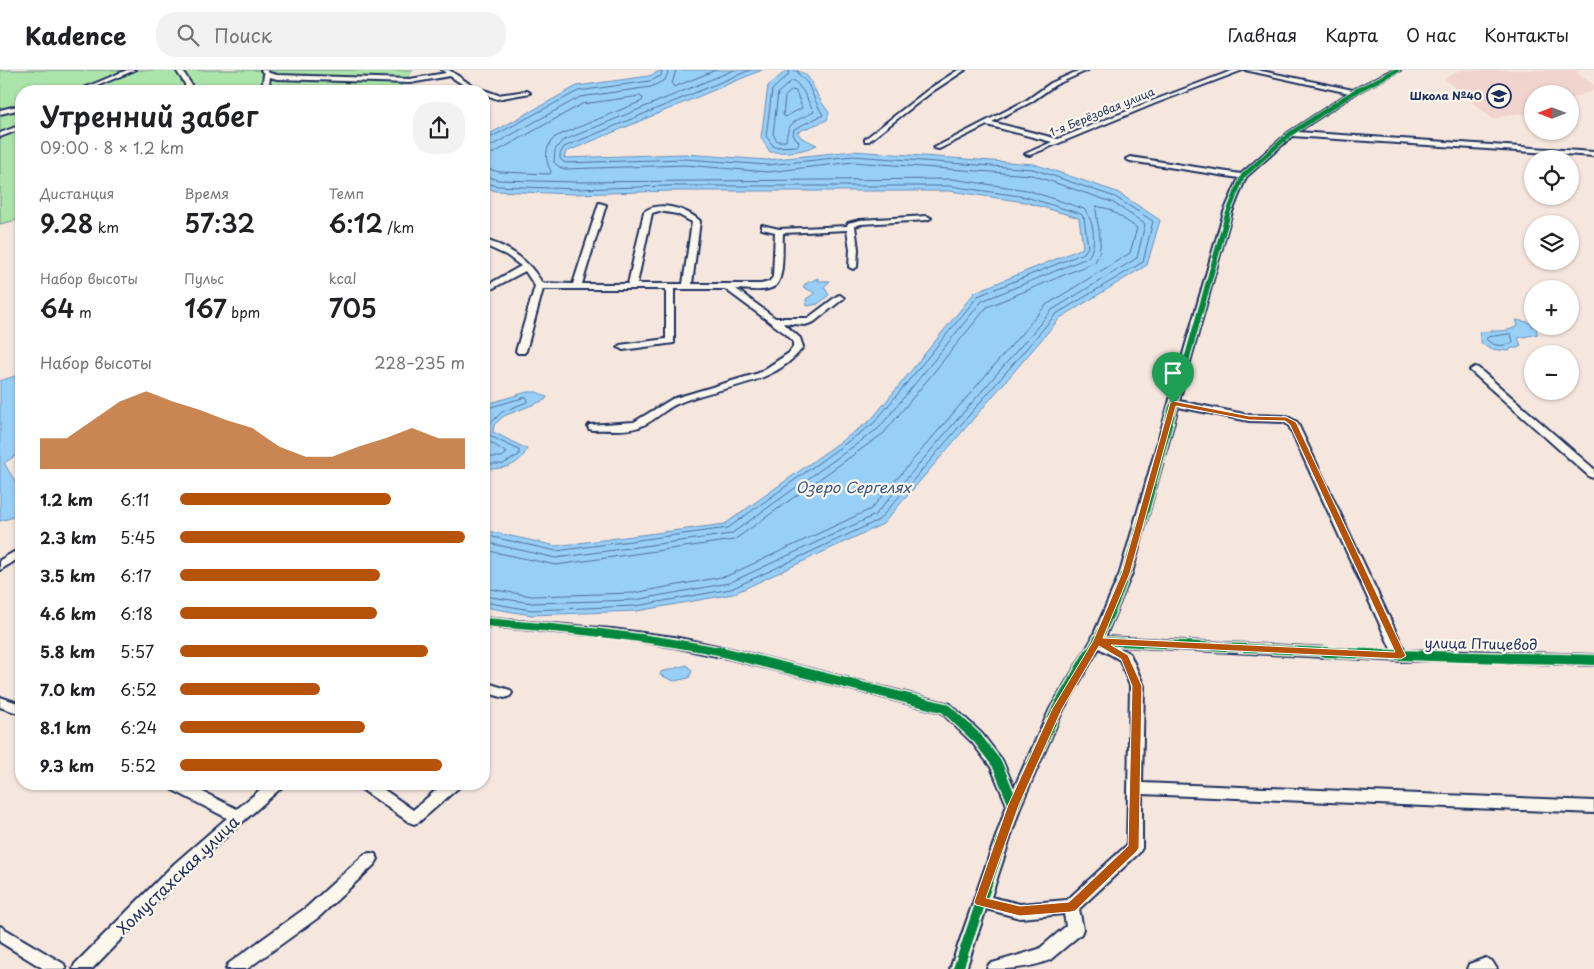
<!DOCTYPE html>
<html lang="ru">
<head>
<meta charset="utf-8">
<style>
  body { margin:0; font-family:"Playpen Sans",sans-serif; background:#f2f2f2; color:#202124; height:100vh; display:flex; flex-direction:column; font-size:19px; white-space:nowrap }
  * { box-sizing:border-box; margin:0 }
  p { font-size:16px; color:#757577 }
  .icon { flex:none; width:28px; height:28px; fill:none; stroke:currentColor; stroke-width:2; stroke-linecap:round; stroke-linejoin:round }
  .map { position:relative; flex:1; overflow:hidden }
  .sheet { position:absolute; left:15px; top:15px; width:475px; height:705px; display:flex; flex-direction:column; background:#fff; border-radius:20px; box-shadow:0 1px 4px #0004 }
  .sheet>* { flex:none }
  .needle { width:32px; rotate:270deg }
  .tools { position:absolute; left:1524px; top:15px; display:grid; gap:10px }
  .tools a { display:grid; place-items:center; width:55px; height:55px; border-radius:50%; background:#fff; box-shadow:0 1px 4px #0004; font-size:25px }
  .pin { position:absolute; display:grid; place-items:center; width:42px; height:42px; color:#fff; margin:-51px -21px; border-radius:50% 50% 50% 0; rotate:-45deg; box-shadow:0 0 5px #0007 }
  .pin .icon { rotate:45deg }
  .round { display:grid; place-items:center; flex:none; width:52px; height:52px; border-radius:20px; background:#f2f2f2 }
  .summary { display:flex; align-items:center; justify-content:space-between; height:85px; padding:0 25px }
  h1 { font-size:28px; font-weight:600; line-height:38px }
  .figures { display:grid; grid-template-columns:repeat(3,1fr); gap:8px; height:85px; padding:5px 25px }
  .figures div { display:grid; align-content:center }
  .figures b { font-size:25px; font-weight:600 }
  .figures small { font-size:14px; font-weight:400 }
  .figures p { font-size:14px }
  .chart { height:140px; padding:10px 25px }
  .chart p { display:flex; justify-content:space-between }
  .chart svg { width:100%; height:90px; margin-top:5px; fill:#b45309; opacity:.7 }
  ul { padding:0 25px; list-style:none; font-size:16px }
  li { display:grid; grid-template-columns:80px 60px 1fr; align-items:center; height:38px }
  li i { height:12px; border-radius:6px; background:#b45309 }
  header { display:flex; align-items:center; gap:30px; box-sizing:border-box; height:70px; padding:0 25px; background:#fff; border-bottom:1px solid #e0e0e0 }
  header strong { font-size:24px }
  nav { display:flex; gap:28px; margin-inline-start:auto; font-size:18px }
  .search { width:350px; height:45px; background:#f2f2f2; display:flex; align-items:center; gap:12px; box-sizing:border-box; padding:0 18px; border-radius:20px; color:#757577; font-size:19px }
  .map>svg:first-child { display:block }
  .built { fill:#f1d4cd }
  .green { fill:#abe4a8; stroke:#638a83 }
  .water { fill:#98cff7; stroke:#668fba }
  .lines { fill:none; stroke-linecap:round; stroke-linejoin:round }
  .shore { stroke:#4d6f9b; stroke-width:1 }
  .minor-casing { stroke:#1b2f5e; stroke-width:4 }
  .minor { fill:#fbf7ec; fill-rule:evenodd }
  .cycleway-far3-casing { stroke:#fbf7ec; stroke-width:6 }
  .cycleway-far2-casing { stroke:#fbf7ec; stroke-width:8 }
  .cycleway-far1-casing { stroke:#fbf7ec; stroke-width:11 }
  .cycleway-casing { stroke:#fbf7ec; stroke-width:13 }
  .cycleway-far3 { stroke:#00873e; stroke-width:4.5 }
  .cycleway-far2 { stroke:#00873e; stroke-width:5.5 }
  .cycleway-far1 { stroke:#00873e; stroke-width:8 }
  .cycleway { stroke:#00873e; stroke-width:10 }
  .route { fill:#b45309; stroke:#fff; fill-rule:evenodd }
  .labels { text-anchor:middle; stroke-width:4.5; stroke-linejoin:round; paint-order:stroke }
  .far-poi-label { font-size:11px; font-weight:bold; fill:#1b2f5e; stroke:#fbf7ec; text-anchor:end }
  .far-street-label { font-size:11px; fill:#1b2f5e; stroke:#fbf7ec }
  .street-label { font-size:14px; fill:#1b2f5e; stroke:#fbf7ec }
  .water-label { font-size:15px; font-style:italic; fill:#3a5784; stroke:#fbf7ec }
  .near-street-label { font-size:16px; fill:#1b2f5e; stroke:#fbf7ec }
</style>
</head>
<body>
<header>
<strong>Kadence</strong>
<div class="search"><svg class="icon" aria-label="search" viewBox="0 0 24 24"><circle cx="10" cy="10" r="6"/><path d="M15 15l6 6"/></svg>Поиск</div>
<nav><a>Главная</a><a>Карта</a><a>О нас</a><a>Контакты</a></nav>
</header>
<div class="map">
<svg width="1594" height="899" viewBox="0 0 1594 899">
  <rect width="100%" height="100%" fill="#f6e7de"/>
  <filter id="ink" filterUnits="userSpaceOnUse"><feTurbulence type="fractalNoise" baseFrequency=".02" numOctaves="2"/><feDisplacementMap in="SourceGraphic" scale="10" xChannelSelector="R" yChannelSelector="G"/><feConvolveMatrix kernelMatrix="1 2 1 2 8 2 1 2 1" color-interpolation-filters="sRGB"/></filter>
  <g filter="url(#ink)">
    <path class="built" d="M1461,0H1581L1577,3L1594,15V20L1570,29V24H1532V43L1526,45L1519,43L1493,49L1444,9Z"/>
    <path class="green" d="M0,0H413L397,21H21V149L0,154Z"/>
    <g class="water">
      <path d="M662,0H762L566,82L564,88L685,84L767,90L853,81L1034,94L1117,122L1160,150L1147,195L1060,248L883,454L733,524L637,541L531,545L484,537V460L556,476L725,454L871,350L975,222L1083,178L1079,148L1025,132L950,121H670L576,124L495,121L484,116V67L577,16L649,6Z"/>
      <path d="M787,0C808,1 808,6 816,22C819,30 825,36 829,43L827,50L797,62L802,68L817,75C802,82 787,83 770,82L761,68L768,16Z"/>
      <path d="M818,208V211H830L824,217L829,225L818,234L807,236L806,229L815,223L803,217L805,214Z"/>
      <path d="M1516,250L1532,253V256H1539L1536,261L1538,264L1518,268L1521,275L1518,278H1512L1509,281L1490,279L1482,274L1479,263C1492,258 1507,265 1518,255Z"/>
      <path d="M21,304V382L4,393L21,421V445L0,451V311Z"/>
      <path d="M527,322H537L547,327L545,330L504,346L494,355L493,362L527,379C519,397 503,399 485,399L484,335Z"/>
      <path d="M687,595L692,601L689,608L674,611L660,605L661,602Z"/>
    </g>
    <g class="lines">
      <g class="shore">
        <path d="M676,0L672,14L674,17L716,0"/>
        <path d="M790,0L788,5L772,20L766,66L774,77L798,76L799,72L793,65L794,59L823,45C817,35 813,26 809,16C806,9 799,8 797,0"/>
        <path d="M792,11H795L803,21L814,42C797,51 788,50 786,71H777L773,64L778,23Z"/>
        <path d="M792,20L796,21L802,38L785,47L783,45L785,27Z"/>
        <path d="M484,71L578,21L650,11L661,6L662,0"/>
        <path d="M484,78L491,76L580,27L651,17L665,10L669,0"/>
        <path d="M484,85L494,83L582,34L640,26L643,28L642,31L555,67C545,77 544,89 551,101L550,104L500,102L484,98"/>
        <path d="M484,105L498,110L576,112L952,109L1027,120L1084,139C1094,150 1098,177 1087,188L982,231L879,358L731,464L556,488L484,472"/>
        <path d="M484,112L497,116L576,119L670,116H950L1026,127L1081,144L1084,148L1088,177L1084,183L978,226L874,353L728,458L556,481L484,465"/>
        <path d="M1511,264L1513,272C1503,277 1494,277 1486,269L1488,267Z"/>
        <path d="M484,339L526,327L528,329L527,332L502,342L489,355L490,366L519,380V385L503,394H484"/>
        <path d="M484,368L507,383L502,387H484"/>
        <path d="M484,480L556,495L734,470L884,363L987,237L1095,192C1106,174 1096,156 1096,136L1109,139L1137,158L1130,183L1046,235L871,439L727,506L634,523L532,526L484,518"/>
        <path d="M484,526L532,533L635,530L729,513L875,445L1052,240L1137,188L1145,154L1112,132L1032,105L853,92L768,102L685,95L565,99L559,97L554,92L555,80L562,71L734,0"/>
        <path d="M484,532L531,540L636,536L731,519L879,450L1056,244L1143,192L1153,151L1115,127L1033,99L853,86L768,95L685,89L565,93L560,89V84L564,77L750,0"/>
      </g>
      <g class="minor-casing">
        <g id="minor">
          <path d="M127,0H135L85,21H77Z"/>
          <path d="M176,0H182L191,14V21H185V14Z"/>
          <path d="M261,0H267L269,3L277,5L410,9L446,3L442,0H449L477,19L476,21H470L471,20L450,6L410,13L277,9L270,7L268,21H262L264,4Z"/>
          <path d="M958,0H965L933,21L869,71H865V69L929,19Z"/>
          <path d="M1080,0H1088L1055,15L1031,32L992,52L1058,69L1152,31L1234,0H1243L1156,33L1030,85L1025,84L1052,72L987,55L939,79L934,78L1027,30L1051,13Z"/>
          <path d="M1245,0H1257L1353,20L1392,0H1400L1356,23L1297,62L1594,82V86L1292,66L1246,107L1232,142L1179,331L1249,345L1286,346L1297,352L1405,581L1438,580L1594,585V595L1438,590L1401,591L1117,576L1130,584L1144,616L1142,713L1594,731V743L1142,724V778L1139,783L1079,839L1083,859L1081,864L1050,890C1027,899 1010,899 987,899L989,894L1039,879L1066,856L1064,844L1020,848L986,839L966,899H950L1007,735L991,697L972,672L941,642L731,589L674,577L612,567L484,556V548L612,559L674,567L731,579L950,634L982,664L1002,690L1014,718L1050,639L1091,571L1120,503L1224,142L1239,108L1130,91L1126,89L1130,87L1241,104L1288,63L1349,23ZM1178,337L1249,351L1284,352L1289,356L1392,581L1105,567L1132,503ZM1099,578L1120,590L1130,616L1127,775L1067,830L1020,834L991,827L1021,735L1063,640Z"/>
          <path d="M484,20L498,25L527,21L530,23L497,29L484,24V21H481Z"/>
          <path d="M21,35V39L0,44V40Z"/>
          <path d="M21,55V59L0,67V63Z"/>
          <path d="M599,133L606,135L582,214H628L644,142C659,130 687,139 700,151L692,214H761L769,212L773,207L775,162L762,159V155L779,159L847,156L848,153L860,150L927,146L931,148L927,150L861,154L855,156L858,179L857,197L853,199L849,197L850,179L847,160L783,163C782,175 785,209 775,216C765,223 747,219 736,219L775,248H808L837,226L840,225L844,228L814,252L805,255L783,253L800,268L803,277C774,317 720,315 679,333C664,339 654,352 639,357C626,362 607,359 593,360L589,359L588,357L589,355L634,352L672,329L759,303L789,283L793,277V271L786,264L725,219H674V273L623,280L618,277L620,275L666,269V219H543L526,281L524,283H518L516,281L535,216L525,201L484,223V217L521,196L506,185L484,175V170C509,176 530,192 542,213L573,214ZM659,141L677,144L692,152L683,214H637L652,143Z"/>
          <path d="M1475,297L1478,298L1594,399V408L1590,407L1472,302L1470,300Z"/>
          <path d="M21,478V487L0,500V490Z"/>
          <path d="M484,612L510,620L512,623L510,626L505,628L484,622Z"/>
          <path d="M0,627L21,634V644L0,637Z"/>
          <path d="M167,714H187L237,739L267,714H283L281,718L184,804L92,899H73L75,894L174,794L227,748L169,718Z"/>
          <path d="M358,714H376L413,740L443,714H460L458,718L419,752L414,754L409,752L360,718Z"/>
          <path d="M370,783L375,784L378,789L375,794L319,847L247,899H226L228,894L307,837L365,784Z"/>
          <path d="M0,856L64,894L66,899H44L0,872Z"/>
          <path d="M1486,888L1492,891L1497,899H1467L1469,894Z"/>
        </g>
      </g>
      <use href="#minor" class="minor"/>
      <g class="cycleway-far3-casing">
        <path id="cycleway-far3" d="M1226,148L1243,106L1290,64L1354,22L1397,0"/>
      </g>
      <g class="cycleway-far2-casing">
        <path id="cycleway-far2" d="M1173,338L1227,147"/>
      </g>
      <g class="cycleway-far1-casing">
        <g id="cycleway-far1">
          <path d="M484,552C568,559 646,566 729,583"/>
          <path d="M1097,571L1350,583"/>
          <path d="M1090,583C1132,512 1150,417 1173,337"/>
        </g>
      </g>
      <g class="cycleway-casing">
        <g id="cycleway">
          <path d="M723,582L945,638L977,668L997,694L1014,735"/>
          <path d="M1325,582C1414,587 1504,587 1594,590"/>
          <path d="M958,899L1014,735L1057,639L1090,582"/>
        </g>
      </g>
      <use href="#cycleway-far3" class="cycleway-far3"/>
      <use href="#cycleway-far2" class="cycleway-far2"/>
      <use href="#cycleway-far1" class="cycleway-far1"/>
      <use href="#cycleway" class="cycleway"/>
    </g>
  </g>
  <path class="route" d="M1173,331L1249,346L1286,347L1296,352L1406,586L1401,589L1111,575L1128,585L1142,616L1139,778L1137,781L1075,841L1071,842L1020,846L976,835L974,832L1008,735L1052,639L1093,571L1122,503L1170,333ZM1176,336L1249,350L1285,351L1290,355L1395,582L1103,568L1130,503ZM1099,576L1121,589L1132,616L1128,776L1069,832L1020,836L986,828L1019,735L1062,639Z"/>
  <defs>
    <g id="school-ring" transform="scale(1.25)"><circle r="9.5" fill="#fbf7ec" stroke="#1b2f5e" stroke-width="1.5"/><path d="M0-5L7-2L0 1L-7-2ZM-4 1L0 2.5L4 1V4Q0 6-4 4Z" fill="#1b2f5e"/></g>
  </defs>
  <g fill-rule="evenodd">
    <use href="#school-ring" x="1499" y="26"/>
  </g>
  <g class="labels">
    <g class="far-poi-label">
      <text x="1482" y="30">Школа №40</text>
    </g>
    <g class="far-street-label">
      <text transform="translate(1102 42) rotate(-22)" y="4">1-я Берёзовая улица</text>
    </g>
    <g class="street-label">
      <text transform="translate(1481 574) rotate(1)" y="5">улица Птицевод</text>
    </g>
    <g class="water-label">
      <text x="853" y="423">Озеро Сергелях</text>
    </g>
    <g class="near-street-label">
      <text transform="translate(178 805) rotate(-44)" y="6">Хомустахская улица</text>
    </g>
  </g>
</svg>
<div class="tools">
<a><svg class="needle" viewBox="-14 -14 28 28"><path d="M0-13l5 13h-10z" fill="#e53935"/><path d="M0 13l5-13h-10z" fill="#757577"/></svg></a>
<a><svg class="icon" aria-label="locate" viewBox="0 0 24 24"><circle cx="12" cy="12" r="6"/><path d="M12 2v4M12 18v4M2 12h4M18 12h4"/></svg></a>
<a><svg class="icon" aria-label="layers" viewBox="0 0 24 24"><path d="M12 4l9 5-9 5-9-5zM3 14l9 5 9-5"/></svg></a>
<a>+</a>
<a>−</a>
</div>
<div class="pin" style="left:1173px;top:333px;background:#1e9e55"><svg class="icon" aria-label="arrive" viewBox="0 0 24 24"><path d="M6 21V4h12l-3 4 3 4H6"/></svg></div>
<section class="sheet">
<div class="summary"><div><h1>Утренний забег</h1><p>09:00 · 8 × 1.2 km</p></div><a class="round"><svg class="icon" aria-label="share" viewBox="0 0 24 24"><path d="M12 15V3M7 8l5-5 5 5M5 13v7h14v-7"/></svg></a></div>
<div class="figures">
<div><p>Дистанция</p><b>9.28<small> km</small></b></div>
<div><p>Время</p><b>57:32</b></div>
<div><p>Темп</p><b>6:12<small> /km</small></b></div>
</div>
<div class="figures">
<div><p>Набор высоты</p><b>64<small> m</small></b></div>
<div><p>Пульс</p><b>167<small> bpm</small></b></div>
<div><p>kcal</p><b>705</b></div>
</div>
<div class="chart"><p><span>Набор высоты</span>228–235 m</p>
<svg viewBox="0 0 160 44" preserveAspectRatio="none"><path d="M0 44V29L10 29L20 20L30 11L40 6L50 11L60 15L70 20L80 24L90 33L100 38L110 38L120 33L130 29L140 24L150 29L160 29V44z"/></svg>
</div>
<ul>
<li><b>1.2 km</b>6:11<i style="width:74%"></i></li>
<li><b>2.3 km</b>5:45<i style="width:100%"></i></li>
<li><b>3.5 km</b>6:17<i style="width:70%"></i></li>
<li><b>4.6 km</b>6:18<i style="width:69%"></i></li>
<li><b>5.8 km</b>5:57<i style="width:87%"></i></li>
<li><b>7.0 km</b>6:52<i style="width:49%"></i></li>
<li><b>8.1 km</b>6:24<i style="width:65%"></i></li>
<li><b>9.3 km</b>5:52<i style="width:92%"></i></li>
</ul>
</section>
</div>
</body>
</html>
